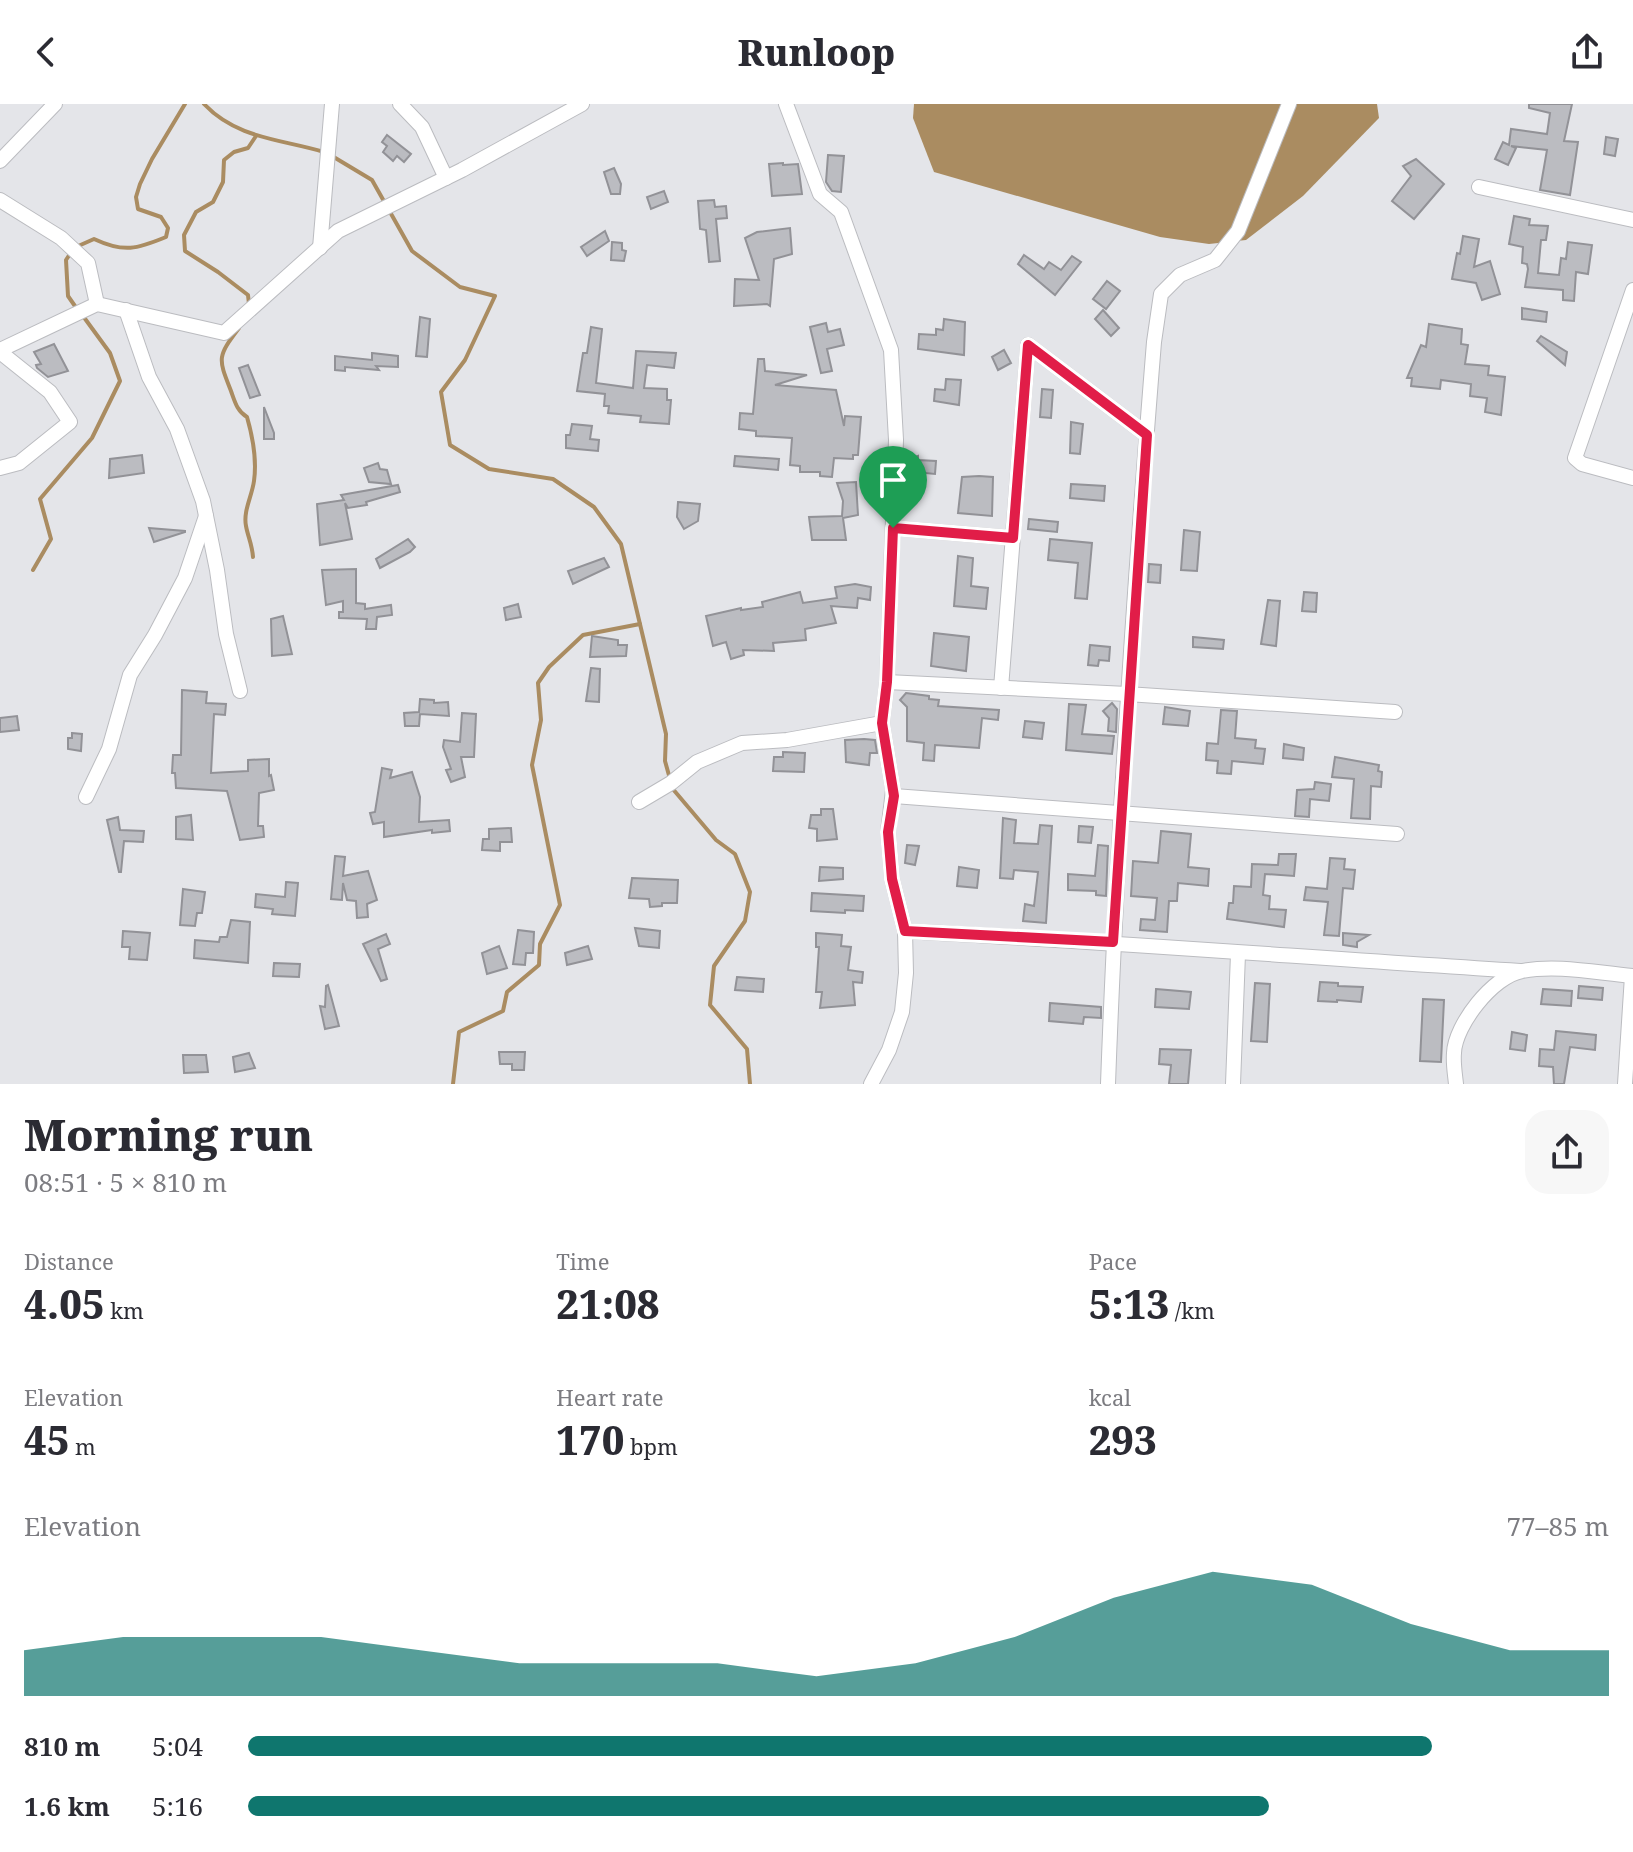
<!DOCTYPE html>
<html lang="en">
<head>
<meta charset="utf-8">
<style>
  body { margin:0; font-family:"Noto Serif",serif; background:#f7f7f7; color:#2b2b33; height:100vh; display:flex; flex-direction:column; font-size:30px; white-space:nowrap }
  * { box-sizing:border-box; margin:0 }
  p { font-size:26px; color:#7c7c81 }
  .icon { flex:none; width:44px; height:44px; fill:none; stroke:currentColor; stroke-width:2; stroke-linecap:round; stroke-linejoin:round }
  .map { position:relative; height:980px; overflow:hidden }
  .sheet { display:flex; flex-direction:column; background:#fff; flex:1 }
  .sheet>* { flex:none }
  .pin { position:absolute; display:grid; place-items:center; width:68px; height:68px; color:#fff; margin:-82px -34px; border-radius:50% 50% 50% 0; rotate:-45deg; box-shadow:0 0 8px #0007 }
  .pin .icon { rotate:45deg }
  .round { display:grid; place-items:center; flex:none; width:84px; height:84px; border-radius:24px; background:#f7f7f7 }
  .headline { display:flex; align-items:center; justify-content:space-between; height:136px; padding:0 24px }
  h1 { font-size:44px; font-weight:800; line-height:60px }
  .stats { display:grid; grid-template-columns:repeat(3,1fr); gap:12px; height:136px; padding:8px 24px }
  .stats div { display:grid; align-content:center }
  .stats b { font-size:40px; font-weight:800 }
  .stats small { font-size:22px; font-weight:400 }
  .stats p { font-size:22px }
  .chart { height:224px; padding:16px 24px }
  .chart p { display:flex; justify-content:space-between }
  .chart svg { width:100%; height:144px; margin-top:8px; fill:#0f766e; opacity:.7 }
  ul { padding:0 24px; list-style:none; font-size:26px }
  li { display:grid; grid-template-columns:128px 96px 1fr; align-items:center; height:60px }
  li i { height:20px; border-radius:10px; background:#0f766e }
  header { display:flex; justify-content:space-between; align-items:center; height:104px; padding:0 24px; background:#fff; font-size:36px; font-weight:800 }
  .map>svg:first-child { display:block }
  .water { fill:#aa8c61 }
  .lines { fill:none; stroke-linecap:round; stroke-linejoin:round }
  .stream { stroke:#aa8c61; stroke-width:4 }
  .building { fill:#bbbcc1; stroke:#929297; stroke-width:2 }
  .minor-casing { stroke:#bbbcc0; stroke-width:16 }
  .minor { stroke:#fff; stroke-width:14 }
  .route-casing { stroke:#fff; stroke-width:16 }
  .route { stroke:#e11d48; stroke-width:10 }
</style>
</head>
<body>
<header><svg class="icon" aria-label="back" viewBox="0 0 24 24"><path d="M15 5l-7 7 7 7"/></svg>Runloop<svg class="icon" aria-label="share" viewBox="0 0 24 24"><path d="M12 15V3M7 8l5-5 5 5M5 13v7h14v-7"/></svg></header>
<div class="map">
<svg width="1633" height="980" viewBox="0 0 1633 980">
  <rect width="100%" height="100%" fill="#e4e5e9"/>
  <path class="water" d="M914,0H1377L1379,14L1303,92L1246,136L1209,140L1160,133L934,68L913,14Z"/>
  <g class="lines">
    <g class="stream">
      <path d="M204,0C237,35 281,35 324,48"/>
      <path d="M332,52L372,76L412,147L460,183L495,192L465,256L441,288L450,341L489,365L553,375L594,403L621,440L666,630L665,657L670,675"/>
      <path d="M76,143L94,135C124,149 137,145 166,133L168,124L161,113L138,105L136,93L140,80L152,55L185,0"/>
      <path d="M70,150L66,156L68,192L77,205"/>
      <path d="M249,200L248,191L218,168L185,147L184,131L196,108L213,98L223,78L224,56L234,48L248,44L256,32"/>
      <path d="M239,224C217,253 218,254 231,287C235,298 237,307 247,313C253,334 257,356 254,377C252,392 243,407 246,422C248,433 252,440 253,453"/>
      <path d="M33,466L51,435L40,395L92,334L120,277L110,249L83,212"/>
      <path d="M672,684L716,736L735,750L750,788L745,817L714,862L710,901L747,945L750,980"/>
      <path d="M453,980L459,928L503,907L507,888L539,861L540,840L560,801L532,661L541,616L538,579L549,563L583,531L640,520"/>
    </g>
  </g>
  <g class="building">
    <path d="M1529,0H1572L1564,37L1578,38L1570,91L1540,86L1547,46L1511,42L1516,44L1508,61L1495,55L1503,38L1509,41L1511,25L1547,30L1550,9L1529,4Z"/>
    <path d="M387,31L411,50L404,58L397,52L393,57L383,48L387,42L382,38Z"/>
    <path d="M1606,33L1618,35L1615,52L1604,50Z"/>
    <path d="M828,51L844,52L841,88L832,87L826,78Z"/>
    <path d="M1416,55L1444,80L1414,115L1392,97L1411,72L1403,62Z"/>
    <path d="M783,59V61L798,60L802,90L772,92L769,60Z"/>
    <path d="M614,64L621,80L620,90H611L604,68Z"/>
    <path d="M664,87L668,98L651,105L647,93Z"/>
    <path d="M714,96L715,103L726,102L727,114L716,115L720,157L709,158L706,126L700,125L698,97Z"/>
    <path d="M1514,112L1530,115L1529,121L1548,122L1546,136H1541L1538,169L1559,171L1561,154L1566,155L1568,138L1592,141L1588,170L1576,168L1574,197L1563,196V186L1525,183L1528,165L1527,160L1522,159L1523,143L1509,140Z"/>
    <path d="M790,124L792,150L774,155L770,202L767,200L734,202L735,175L759,176L745,134L757,128Z"/>
    <path d="M605,127L609,137L587,152L581,143Z"/>
    <path d="M1463,132L1479,135L1474,163L1490,157L1500,190L1482,196L1476,179L1452,175L1457,149L1460,150Z"/>
    <path d="M612,138L622,139V146L626,147L624,157L611,156Z"/>
    <path d="M1024,151L1044,165L1049,158L1061,166L1072,152L1081,158L1055,191L1018,160Z"/>
    <path d="M1107,177L1120,187L1106,205L1093,195Z"/>
    <path d="M1522,204L1547,208L1546,218L1522,215Z"/>
    <path d="M1103,206L1119,224L1111,232L1095,215Z"/>
    <path d="M420,213L430,215L427,253L416,252Z"/>
    <path d="M944,215L965,218L964,251L918,245L919,230L936,231V225L943,226Z"/>
    <path d="M826,219L828,228L840,225L844,241L827,245L832,267L821,269L810,223Z"/>
    <path d="M1429,220L1462,225L1461,240L1468,241L1465,260L1489,262L1488,271L1505,273L1501,311L1485,308L1487,294L1470,292L1471,280L1441,276L1440,285L1411,282L1412,274H1407L1421,241L1426,243Z"/>
    <path d="M591,223L602,225L596,279L633,284L636,247L676,249L674,264L647,261L644,284L667,285V296H671L669,320L640,318L641,312L608,309L609,302H604L605,290L577,287L583,249H587Z"/>
    <path d="M1541,232L1567,248L1565,261L1537,237Z"/>
    <path d="M54,240L68,267L48,273L37,264L36,261L41,260L34,248Z"/>
    <path d="M1004,246L1011,259L998,266L992,253Z"/>
    <path d="M372,249L398,252V263L376,262L379,266L345,263V267L335,266V252L372,256Z"/>
    <path d="M758,255H764L765,267L807,271L775,281L836,286L844,322L845,312L861,313L858,351H853V355L834,354L832,373L820,372V368H800V362L790,361L792,334L756,332V327L739,325L740,309L753,310Z"/>
    <path d="M248,261L260,291L250,294L239,264Z"/>
    <path d="M946,275L961,276L959,301L934,297L935,285L945,286Z"/>
    <path d="M1042,285L1053,286L1051,314L1040,313Z"/>
    <path d="M264,303L274,329V335H264Z"/>
    <path d="M1071,318L1083,320L1080,350L1070,349Z"/>
    <path d="M572,320L592,322L590,335L599,336L598,347L566,344V331H570Z"/>
    <path d="M142,351L144,369L109,374L110,355Z"/>
    <path d="M735,352L779,355L778,366L734,362Z"/>
    <path d="M918,352V356L936,357L935,370L905,367L906,356Z"/>
    <path d="M378,359L380,365L387,366L391,380L369,378L364,364Z"/>
    <path d="M979,372L993,373L992,412L958,409L962,373Z"/>
    <path d="M856,378L858,411L843,414L846,436H812L809,413L842,412L843,397L837,379Z"/>
    <path d="M1071,380L1105,382L1104,397L1070,394Z"/>
    <path d="M398,381L400,388L366,398L367,401L348,404L345,399L352,435L320,441L317,400L344,396L341,391Z"/>
    <path d="M678,398L700,400L698,417L684,425L677,413Z"/>
    <path d="M1029,415L1058,418L1057,428L1028,425Z"/>
    <path d="M149,424L185,427V428L154,438Z"/>
    <path d="M1184,426L1200,428L1197,467L1181,466Z"/>
    <path d="M408,435L415,443L410,448L380,464L376,455Z"/>
    <path d="M1050,435L1092,439L1087,495L1075,494L1078,459L1048,456Z"/>
    <path d="M958,452L973,454L971,482L988,484L986,505L954,502Z"/>
    <path d="M604,454L609,463L573,480L568,467Z"/>
    <path d="M1149,460L1161,461L1160,479L1148,478Z"/>
    <path d="M356,465V499L365,500V505L391,501L392,511L377,513L376,525H366L367,515L339,514V508H343V497L326,501L322,466Z"/>
    <path d="M855,480L871,483L870,496L858,494L857,504L831,502L836,519L805,525L806,536L773,539L774,547L743,546L744,551L731,555L726,538L713,542L706,512L741,504V506L763,503L762,498L800,488L803,499L837,494L835,483Z"/>
    <path d="M1304,488L1317,489L1316,508L1302,507Z"/>
    <path d="M1268,496L1280,497L1276,542L1261,540Z"/>
    <path d="M518,500L521,513L506,516L504,504Z"/>
    <path d="M283,512L292,550L272,552L271,515Z"/>
    <path d="M934,529L969,533L966,567L931,562Z"/>
    <path d="M592,532L618,536V541H627L626,552L590,553Z"/>
    <path d="M1193,533L1224,536L1223,545L1193,543Z"/>
    <path d="M1090,541L1110,543L1109,557L1099,556L1098,562L1088,561Z"/>
    <path d="M591,564L600,565L599,598L586,597Z"/>
    <path d="M182,586L207,588L206,599L226,600L225,611L214,610L211,669L248,667V656L269,655V672L271,671L274,686L259,689L258,722H263L264,733L240,736L227,687L176,684L175,669H172L173,651H181Z"/>
    <path d="M906,589L929,592V595L939,596L938,602L999,606L998,616L982,614L979,644L935,641L934,657L923,656L924,639L907,637V603L900,596Z"/>
    <path d="M420,595L434,596V599L448,598L449,612L420,610L419,622H405L404,609L419,608Z"/>
    <path d="M1112,599L1117,605L1116,628L1108,627L1109,614L1103,607Z"/>
    <path d="M1069,600L1086,601L1082,630L1114,632L1112,650L1066,646Z"/>
    <path d="M1165,603L1190,607L1188,622L1163,620Z"/>
    <path d="M1221,606L1237,607L1235,634L1256,636L1255,644L1265,645L1263,660L1232,657L1231,670L1217,669L1218,657L1206,656L1207,639L1218,640Z"/>
    <path d="M462,609L476,610L474,653H461L465,673L451,678L446,666L451,665L443,643L444,636L460,638Z"/>
    <path d="M17,612L19,626L0,628V614Z"/>
    <path d="M1025,617L1044,619L1042,635L1023,633Z"/>
    <path d="M72,629L82,630L81,647L68,645V634H72Z"/>
    <path d="M864,635L875,636L877,649H870L869,661L846,658L845,636Z"/>
    <path d="M1284,640L1304,644L1303,656L1283,654Z"/>
    <path d="M783,648L805,649L804,668L773,667L774,653H783Z"/>
    <path d="M1335,653L1379,661L1378,667L1382,668L1381,683L1371,682L1370,715L1351,714L1354,675L1332,673Z"/>
    <path d="M382,664L392,666L390,674L412,668L420,693L419,718L449,716L450,727L432,729V726L384,733V718L373,720L370,709L375,708Z"/>
    <path d="M1315,678L1331,680L1329,697L1310,695L1309,713L1295,712L1297,686L1314,685Z"/>
    <path d="M821,705H833L837,735L817,737V725L809,724L811,711H821Z"/>
    <path d="M191,711L193,736L176,735V713Z"/>
    <path d="M118,713L120,726L144,727L143,738L124,737L121,768H119L107,716Z"/>
    <path d="M1003,714L1016,716L1014,739L1038,740L1040,721L1052,722L1046,819L1023,817L1025,800L1034,802L1038,768L1014,766L1013,775L1000,774Z"/>
    <path d="M1079,722L1093,723L1091,739L1078,738Z"/>
    <path d="M511,724L512,738H500V747L482,746L483,735H489V725Z"/>
    <path d="M1161,727L1191,730L1188,763L1209,765L1208,782L1178,779L1177,797H1169L1167,828L1140,826L1141,815L1155,816L1157,794L1131,792L1133,757L1158,759Z"/>
    <path d="M907,741L919,742L915,761L905,759Z"/>
    <path d="M1098,741L1108,742L1106,792L1096,791V787L1068,786V770L1095,772Z"/>
    <path d="M1279,750H1296L1294,772L1265,770L1263,791L1270,792L1269,805L1286,806L1284,823L1227,815L1229,799H1233L1234,782L1251,783L1252,760L1278,761Z"/>
    <path d="M335,752L345,753L343,772L368,767L377,796L367,800L368,813L357,814L356,797L347,796L343,779L342,796L331,795Z"/>
    <path d="M1330,754L1345,755L1344,765L1355,766L1353,785L1343,784L1339,832L1324,831L1328,798L1304,796L1306,783L1327,785Z"/>
    <path d="M820,763L843,764V775L819,777Z"/>
    <path d="M959,763L979,766L977,784L957,782Z"/>
    <path d="M632,774L678,776L677,799H662V802L650,803L649,795L629,794Z"/>
    <path d="M286,778L298,779L295,812L272,810L273,805L255,803L256,790L285,793Z"/>
    <path d="M183,785L205,788L202,809H197L195,822L180,821Z"/>
    <path d="M812,789L864,792L863,807L845,806V809L811,807Z"/>
    <path d="M231,816L250,818L248,859L194,854L195,836L219,838L220,833H227Z"/>
    <path d="M635,824L660,827L659,844L639,842Z"/>
    <path d="M518,826L534,828L533,849H526L525,861L513,860Z"/>
    <path d="M123,827L150,829L147,856L129,855L130,843H122Z"/>
    <path d="M816,829L842,831L841,842L851,843L848,866L863,868L862,879L853,878L855,901L820,904L822,888H816L819,843H816Z"/>
    <path d="M1343,829L1369,831L1357,838V843L1343,841Z"/>
    <path d="M386,830L390,840L378,845L387,875L381,877L363,840Z"/>
    <path d="M499,842L507,864L487,870L482,849Z"/>
    <path d="M588,842L592,855L567,861L565,849Z"/>
    <path d="M274,859L300,860L299,873L273,872Z"/>
    <path d="M737,873L764,875L763,888L735,886Z"/>
    <path d="M1320,878L1338,879V882L1363,883L1361,898L1337,896V898L1318,897Z"/>
    <path d="M1255,879L1270,880L1267,938L1251,937Z"/>
    <path d="M328,881L339,922L325,925L320,902L325,903L326,882Z"/>
    <path d="M1579,882L1603,884L1602,896L1578,894Z"/>
    <path d="M1156,885L1191,888L1189,905L1155,903Z"/>
    <path d="M1543,885L1572,887L1571,902L1541,900Z"/>
    <path d="M1423,895L1444,896L1441,958L1420,957Z"/>
    <path d="M1050,899L1101,903V914L1084,913L1083,920L1049,917Z"/>
    <path d="M1556,927L1596,931L1595,946L1570,943L1564,980H1554L1553,963L1539,962L1540,945L1554,946Z"/>
    <path d="M1512,928L1527,931L1525,947L1510,945Z"/>
    <path d="M1160,945L1191,946L1188,980H1169L1171,961L1159,960Z"/>
    <path d="M499,948H525L524,966H512V960H500Z"/>
    <path d="M249,949L255,964L235,968L233,953Z"/>
    <path d="M183,951H206L208,968L184,969Z"/>
  </g>
  <g class="lines">
    <g class="minor-casing">
      <g id="minor">
        <path d="M400,0L422,23L446,74"/>
        <path d="M786,0L820,90L841,108L891,246L896,336L887,578L882,619"/>
        <path d="M0,57L55,0"/>
        <path d="M1479,83L1633,116"/>
        <path d="M0,96L61,134L88,159L97,200"/>
        <path d="M320,144L332,0"/>
        <path d="M1633,186L1575,354L1582,360L1633,374"/>
        <path d="M126,206L149,273L177,325L203,397L217,466L226,530L240,587"/>
        <path d="M1028,241L1147,331"/>
        <path d="M0,246L97,200L224,229L338,127L462,66L582,0"/>
        <path d="M0,248L50,288L70,318L19,359L0,364"/>
        <path d="M893,424L1013,434"/>
        <path d="M887,578L1127,590L1395,608"/>
        <path d="M1001,584L1028,241"/>
        <path d="M894,692L1397,730"/>
        <path d="M86,693L109,645L130,571L155,531L185,474L206,412"/>
        <path d="M639,698L671,679L697,658L742,639L787,636L882,619L893,686L888,728L892,775L905,827L906,869L902,908L889,946L871,980"/>
        <path d="M905,827C1110,838 1315,854 1520,867"/>
        <path d="M1108,980C1117,732 1134,485 1154,238L1161,190L1180,171L1215,156L1238,127L1289,0"/>
        <path d="M1233,980L1238,850"/>
        <path d="M1456,980C1455,970 1453,959 1454,949C1455,921 1493,872 1522,867C1557,860 1597,869 1633,872"/>
        <path d="M1625,980L1632,872"/>
      </g>
    </g>
    <use href="#minor" class="minor"/>
  </g>
  <g class="lines">
    <g class="route-casing">
      <path id="route" d="M1028,241L1147,331L1113,838L905,827L892,775L888,728L894,692L882,619L887,578L893,424L1013,434Z"/>
    </g>
    <use href="#route" class="route"/>
  </g>
</svg>
<div class="pin" style="left:893px;top:424px;background:#1e9e55"><svg class="icon" aria-label="arrive" viewBox="0 0 24 24"><path d="M6 21V4h12l-3 4 3 4H6"/></svg></div>
</div>
<section class="sheet">
<div class="headline"><div><h1>Morning run</h1><p>08:51 · 5 × 810 m</p></div><a class="round"><svg class="icon" aria-label="share" viewBox="0 0 24 24"><path d="M12 15V3M7 8l5-5 5 5M5 13v7h14v-7"/></svg></a></div>
<div class="stats">
<div><p>Distance</p><b>4.05<small> km</small></b></div>
<div><p>Time</p><b>21:08</b></div>
<div><p>Pace</p><b>5:13<small> /km</small></b></div>
</div>
<div class="stats">
<div><p>Elevation</p><b>45<small> m</small></b></div>
<div><p>Heart rate</p><b>170<small> bpm</small></b></div>
<div><p>kcal</p><b>293</b></div>
</div>
<div class="chart"><p><span>Elevation</span>77–85 m</p>
<svg viewBox="0 0 160 44" preserveAspectRatio="none"><path d="M0 44V30L10 26L20 26L30 26L40 30L50 34L60 34L70 34L80 38L90 34L100 26L110 14L120 6L130 10L140 22L150 30L160 30V44z"/></svg>
</div>
<ul>
<li><b>810 m</b>5:04<i style="width:87%"></i></li>
<li><b>1.6 km</b>5:16<i style="width:75%"></i></li>
</ul>
</section>
</body>
</html>
